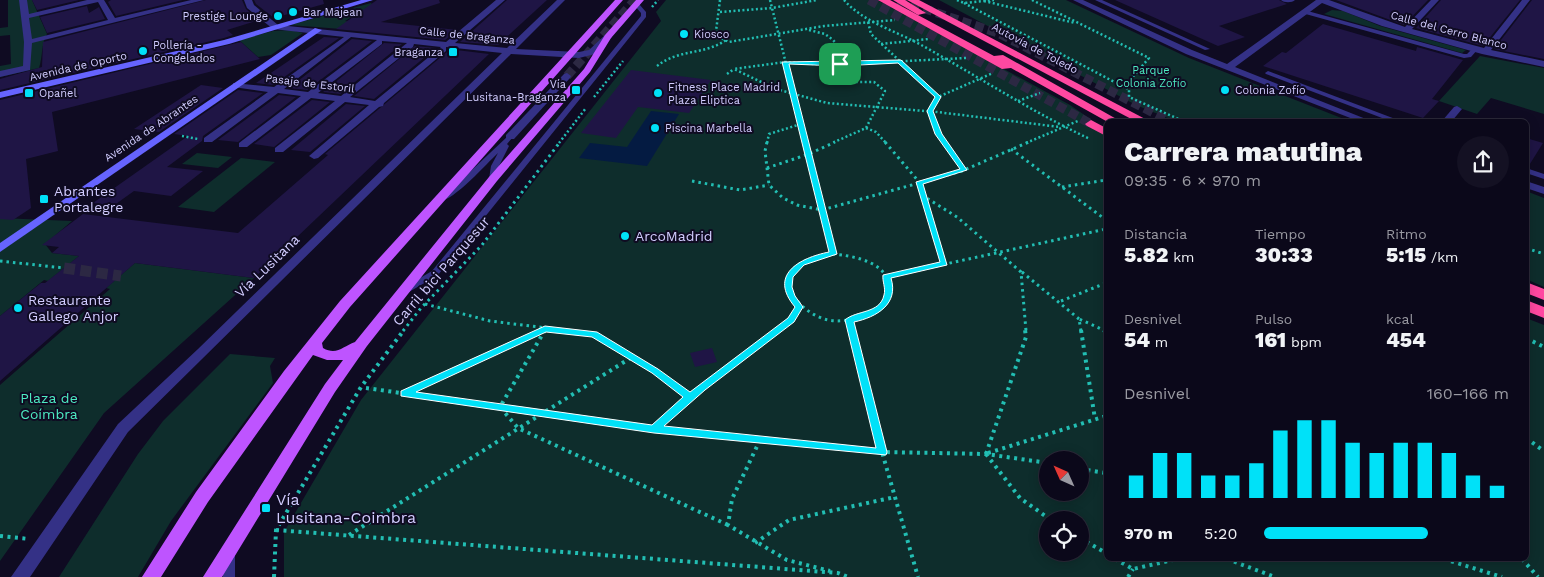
<!DOCTYPE html>
<html lang="es">
<head>
<meta charset="utf-8">
<style>
  body { margin:0; font-family:"Work Sans",sans-serif; background:#141123; color:#f1f3f6; height:100vh; display:flex; flex-direction:column; font-size:19px; white-space:nowrap }
  * { box-sizing:border-box; margin:0 }
  p { font-size:16px; color:#9a9aa2 }
  .icon { flex:none; width:28px; height:28px; fill:none; stroke:currentColor; stroke-width:2; stroke-linecap:round; stroke-linejoin:round }
  .map { position:relative; flex:1; overflow:hidden }
  .drawer { position:absolute; left:1104px; top:119px; width:425px; height:442px; display:flex; flex-direction:column; background:#0b081a; border-radius:8px; box-shadow:0 2px 12px #0003,0 0 0 1px #2b2939 }
  .drawer>* { flex:none }
  .needle { width:32px; rotate:315deg }
  .tools { position:absolute; left:1039px; top:451px; display:grid; gap:10px }
  .tools a { display:grid; place-items:center; width:50px; height:50px; border-radius:50%; background:#0b081a; box-shadow:0 2px 12px #0003,0 0 0 1px #2b2939; font-size:25px }
  .pin { position:absolute; display:grid; place-items:center; width:42px; height:42px; color:#fff; margin:-21px; border-radius:10px; box-shadow:0 2px 8px #0006 }
  .round { display:grid; place-items:center; flex:none; width:52px; height:52px; border-radius:26px; background:#141123 }
  .headline { display:flex; align-items:center; justify-content:space-between; height:85px; padding:0 20px }
  h1 { font-size:28px; font-weight:800; line-height:38px }
  .figures { display:grid; grid-template-columns:repeat(3,1fr); gap:8px; height:85px; padding:5px 20px }
  .figures div { display:grid; align-content:center }
  .figures b { font-size:21px; font-weight:800 }
  .figures small { font-size:14px; font-weight:400 }
  .figures p { font-size:14px }
  .chart { height:140px; padding:10px 20px }
  .chart p { display:flex; justify-content:space-between }
  .chart svg { width:100%; height:90px; margin-top:5px; stroke:#00e1f8; stroke-width:6 }
  ul { padding:0 20px; list-style:none; font-size:16px }
  li { display:grid; grid-template-columns:80px 60px 1fr; align-items:center; height:38px }
  li i { height:12px; border-radius:6px; background:#00e1f8 }
  .map>svg:first-child { display:block }
  .green { fill:#0e2d2c; fill-rule:evenodd }
  .water { fill:#041b42 }
  .building { fill:#1f1545 }
  .lines { fill:none; stroke-linecap:round; stroke-linejoin:round }
  .street-tunnel-far1 { stroke:#2c2843; stroke-width:9; stroke-dasharray:9 4.5; stroke-linecap:butt }
  .street-tunnel { stroke:#2c2843; stroke-width:11; stroke-dasharray:11 5.5; stroke-linecap:butt }
  .path-far2 { stroke:#22beb3; stroke-width:2.5; stroke-dasharray:2 2.5; stroke-linecap:butt }
  .path-far1 { stroke:#22beb3; stroke-width:3; stroke-dasharray:2.5 4; stroke-linecap:butt }
  .path { stroke:#22beb3; stroke-width:4; stroke-dasharray:3 4.5; stroke-linecap:butt }
  .lane { fill:#343186; fill-rule:evenodd }
  .street { fill:#343186; fill-rule:evenodd }
  .secondary { fill:#6664ff; fill-rule:evenodd }
  .primary { fill:#be54ff; fill-rule:evenodd }
  .highway { fill:#ff48a1; fill-rule:evenodd }
  .route { fill:#00e1f8; stroke:#fff; fill-rule:evenodd }
  .poi-dot { fill:#00e1f8; stroke:#0f0b22; stroke-width:2 }
  .labels { text-anchor:middle; stroke-width:4; stroke-linejoin:round; paint-order:stroke }
  .far-poi-label { font-size:11px; fill:#d2cdff; stroke:#0f0b22; text-anchor:start }
  .far-street-label { font-size:11px; fill:#d2cdff; stroke:#0f0b22 }
  .far-park-label { font-size:11px; fill:#4debc2; stroke:#0f0b22 }
  .poi-label { font-size:14px; fill:#d2cdff; stroke:#0f0b22; text-anchor:start }
  .street-label { font-size:14px; fill:#d2cdff; stroke:#0f0b22 }
  .park-label { font-size:14px; fill:#4debc2; stroke:#0f0b22 }
  .near-poi-label { font-size:16px; fill:#d2cdff; stroke:#0f0b22; text-anchor:start }
</style>
</head>
<body>
<div class="map">
<svg width="1544" height="577" viewBox="0 0 1544 577">
  <rect width="100%" height="100%" fill="#0f0b22"/>
  <g class="green">
    <path d="M8,0H32L47,34C41,44 43,56 39,68L0,77V66L11,64L10,35L0,36V28L8,27Z"/>
    <path d="M666,0H877L1070,105L1096,123L1090,126L1106,136V559H1526V318L1544,325V577H284V532L361,400L661,21L656,12ZM1048,460H1080V492H1048ZM1048,520H1080V552H1048Z"/>
    <path d="M939,0H1066L1189,58L1349,121H1175L1136,105Z"/>
    <path d="M371,3L373,5L345,21L351,22L341,29L290,25Z"/>
    <path d="M1332,10L1343,11L1380,26L1466,50L1462,53L1324,14Z"/>
    <path d="M290,30L303,33L271,55L258,57L239,40L273,31Z"/>
    <path d="M1480,56L1544,68V114L1491,98L1477,114L1439,101Z"/>
    <path d="M197,153L232,157L218,168L182,164Z"/>
    <path d="M241,158L275,162L214,212L178,207Z"/>
    <path d="M1526,191L1544,198V287L1526,279Z"/>
    <path d="M0,218L72,221L45,244L52,253L79,256L48,281L44,280L0,316Z"/>
    <path d="M135,263L254,278L104,413L0,561V385L110,289L106,288Z"/>
    <path d="M230,354L275,358L270,366L273,383L171,521L138,577H59L138,454L163,421Z"/>
  </g>
  <path class="water" d="M651,111L679,114L647,166L579,158L590,143L627,147Z"/>
  <g class="building">
    <path d="M32,0H79L37,10Z"/>
    <path d="M111,0H183L116,16L108,2Z"/>
    <path d="M206,0H242L246,9L259,20L227,30L233,35L224,38L0,90V79L42,67L43,42Z"/>
    <path d="M254,0H323L324,4L274,18L256,4Z"/>
    <path d="M377,0H439L440,3L381,22L458,30L445,40L336,29Z"/>
    <path d="M507,0H547L498,45L460,42Z"/>
    <path d="M1115,0H1279L1287,4L1219,26L1245,37L1218,46Z"/>
    <path d="M1336,0H1428L1404,25Z"/>
    <path d="M1441,0H1520L1483,46L1416,28Z"/>
    <path d="M1532,0H1544V59L1494,49Z"/>
    <path d="M87,6L89,13L99,7L105,19L47,33L40,17Z"/>
    <path d="M1323,24L1416,51L1417,47L1463,60L1432,99L1439,101L1423,118L1263,66L1282,52L1286,53Z"/>
    <path d="M324,37L339,38L273,85L256,83Z"/>
    <path d="M352,39L372,41L307,90L289,88Z"/>
    <path d="M241,42L260,59L52,112L58,151L26,159L31,208L13,220L0,219V100Z"/>
    <path d="M384,43L402,44L340,94L323,92Z"/>
    <path d="M415,46L436,48L374,99L354,96Z"/>
    <path d="M448,49L489,54L254,278L135,263L0,381V316L41,283H45L79,256L52,253L59,247L42,245L83,214L238,233L328,155L325,154L447,52Z"/>
    <path d="M631,70L711,80L689,113L638,107L616,138L581,133Z"/>
    <path d="M201,85L223,88L159,132L134,129Z"/>
    <path d="M238,90L263,93L203,136L202,141L167,167L203,171L171,196L134,191L113,206L93,203L188,136L174,134Z"/>
    <path d="M279,95L296,97L238,142L218,140Z"/>
    <path d="M312,100L330,102L274,147L254,144Z"/>
    <path d="M346,104L365,106L310,152L291,150Z"/>
    <path d="M1526,138L1543,143L1528,167L1526,166Z"/>
    <path d="M712,348L717,362L695,367L690,353Z"/>
  </g>
  <g class="lines">
    <g class="street-tunnel-far1">
      <path d="M869,0L1091,124"/>
      <path d="M898,0L998,33L1169,121"/>
      <path d="M567,76L635,0"/>
    </g>
    <path class="street-tunnel" d="M64,268L121,276"/>
    <g class="path-far2">
      <path d="M720,0L716,31L721,38L729,42L824,26L895,20"/>
      <path d="M770,0L806,143"/>
      <path d="M844,0C864,23 897,31 923,46C979,77 1032,112 1090,139"/>
      <path d="M957,0L964,3L994,0"/>
      <path d="M1032,0L1149,58L1124,87L1129,89V97L1183,121"/>
      <path d="M984,1L1075,23"/>
      <path d="M964,3L1124,87"/>
      <path d="M652,7L658,0"/>
      <path d="M720,12L772,8L817,0"/>
      <path d="M868,22L871,34L938,97"/>
      <path d="M809,30L825,34L833,40L839,47L840,64L856,82H874L885,91L866,128L832,143"/>
      <path d="M881,44L929,39"/>
      <path d="M966,58L827,65L785,62L734,69L776,89L827,103L937,112L1060,127"/>
      <path d="M657,66C678,49 705,55 726,40"/>
      <path d="M727,74L734,69"/>
      <path d="M594,97L623,61"/>
      <path d="M1018,101L1040,93"/>
      <path d="M866,128L876,132L886,143"/>
      <path d="M182,136L198,139"/>
      <path d="M559,143L586,108"/>
      <path d="M767,143L769,134L801,124"/>
      <path d="M946,143L939,134L930,111L938,97L993,73"/>
      <path d="M1026,143L1078,121"/>
    </g>
    <g class="path-far1">
      <path d="M767,142L765,151L769,185L783,198L797,205L822,210L962,171L1029,142"/>
      <path d="M805,142L833,254"/>
      <path d="M885,142L920,183L925,197L957,217L1021,272L1026,331"/>
      <path d="M945,142L964,170"/>
      <path d="M1011,149L1106,220"/>
      <path d="M767,168L809,154L835,142"/>
      <path d="M692,181L740,190L769,185"/>
      <path d="M1062,187L1106,180"/>
      <path d="M925,197L944,263"/>
      <path d="M1526,248L1544,254"/>
      <path d="M833,254C855,256 893,263 889,293C888,301 880,309 872,312C858,318 843,323 828,320C800,314 768,276 807,260C815,257 825,256 833,254Z"/>
      <path d="M0,261L64,268"/>
      <path d="M1022,272L1079,319"/>
      <path d="M886,277L1106,229"/>
      <path d="M1061,301L1106,283"/>
      <path d="M425,304L490,321L571,331"/>
      <path d="M849,320L852,331"/>
      <path d="M403,331L421,308L482,245L560,142"/>
      <path d="M539,331L544,329"/>
      <path d="M544,331L545,329"/>
      <path d="M778,331L791,320L799,307"/>
      <path d="M1081,331L1079,319L1106,331"/>
    </g>
    <g class="path">
      <path d="M545,330L500,407L518,428L728,525"/>
      <path d="M561,330L594,334L655,371L690,397"/>
      <path d="M851,330L882,452L918,577"/>
      <path d="M1081,330L1095,419"/>
      <path d="M1103,330L1106,331"/>
      <path d="M1526,338L1544,347"/>
      <path d="M366,388L654,429L882,452L986,454L1048,463"/>
      <path d="M405,393L542,330"/>
      <path d="M654,429L701,387L779,330"/>
      <path d="M1526,438L1544,451"/>
      <path d="M760,440L732,499L728,525L787,560L830,571"/>
      <path d="M988,453L1106,416"/>
      <path d="M986,454L1026,337L1025,330"/>
      <path d="M986,454L1020,498L1051,520"/>
      <path d="M1080,469L1106,473"/>
      <path d="M276,530L838,573L848,577"/>
      <path d="M349,535L632,357"/>
      <path d="M0,536L29,539"/>
      <path d="M1080,538L1106,553"/>
      <path d="M755,543L789,520L895,497"/>
      <path d="M1115,559L1133,569L1177,559"/>
      <path d="M1227,559L1275,577"/>
      <path d="M1444,559L1502,577"/>
      <path d="M1522,559L1538,577"/>
      <path d="M274,577L276,530L361,387L404,330"/>
      <path d="M1128,577L1133,569"/>
    </g>
    <g class="lane">
      <path d="M1095,0H1102L1210,49L1205,50Z"/>
      <path d="M1281,0H1295C1292,3 1284,3 1281,0Z"/>
      <path d="M635,4H639L646,12V17L438,275L409,292H403L402,290L403,288L432,271L641,16V13L634,5Z"/>
      <path d="M1304,10L1464,54H1467L1473,48L1478,49L1471,57L1464,58L1302,13L1301,12Z"/>
      <path d="M1268,71L1398,120L1399,121H1390L1266,74L1265,73Z"/>
      <path d="M510,135L513,137L507,144L509,146L499,166L496,181H493L489,179L491,166L498,153C487,163 453,202 439,201L438,199L439,197L457,184L508,136Z"/>
      <path d="M1526,168L1544,174V179L1526,173Z"/>
      <path d="M229,550L233,551L235,555V577H223V555L225,551Z"/>
    </g>
    <g class="street">
      <path d="M19,0H27L29,14L87,0H104L115,18L191,0H204L32,43L30,70L0,77V71L23,66L24,42ZM98,2L108,20L32,39L29,18Z"/>
      <path d="M244,0H252L254,5L278,25L446,42L496,0H505L455,43L507,48L557,0H565L516,49L579,52L589,50L605,35L612,37L595,54L579,58L511,54L128,432L30,577H11L118,424L198,349L502,53L446,47V51L384,103L383,106L379,107L318,158L314,159L309,156L369,105L345,102L283,152H275V148L335,101L311,98L247,147H239V143L301,96L278,93L212,142H204V138L268,92L233,87V83L274,87L344,37L273,29L247,8ZM351,37L377,40L308,92L284,89ZM382,41L407,43L341,96L318,93L382,44ZM414,44L441,47L375,101L350,97L413,47Z"/>
      <path d="M1073,0H1083L1192,50L1227,64L1316,0H1329L1405,27L1431,0H1439L1412,29L1484,48L1522,0H1530L1491,50L1544,61V67L1482,54L1382,26L1322,3L1235,67L1371,121H1358L1186,54Z"/>
      <path d="M567,73L571,76L570,78L514,139H506V135L564,74Z"/>
      <path d="M1457,106L1462,109L1452,121H1442L1454,107Z"/>
      <path d="M1526,181L1544,187V194L1526,188Z"/>
    </g>
    <g class="secondary">
      <path d="M361,0H373L229,44L0,98V92L224,40Z"/>
      <path d="M315,28L322,30L0,252V243Z"/>
    </g>
    <path class="primary" d="M615,0H623L350,307L322,343L323,348C337,356 343,346 355,342L489,177L584,69L605,35L636,0H644L611,38L590,72L497,181L367,346L335,392L222,577H203L325,384L343,360H327L313,355L208,502L161,577H142L196,492L284,371L340,301Z"/>
    <g class="highway">
      <path d="M878,0H890L994,56L1003,55L1120,121H1106L1011,68L1002,69Z"/>
      <path d="M893,0H905L926,13L918,15Z"/>
      <path d="M907,0H919L1149,121H1135Z"/>
      <path d="M1091,120L1106,128V136L1087,126L1085,124Z"/>
      <path d="M1526,282L1544,289V300L1526,293Z"/>
      <path d="M1526,300L1544,307V318L1526,311Z"/>
    </g>
  </g>
  <path class="route" d="M901,60L941,97L933,111L942,134L967,170L923,184L947,265L891,278C899,304 877,317 854,322L887,452L886,455L654,433L401,396V391L545,326L597,332L658,369L690,392L788,318L795,307C768,275 799,258 829,252L782,62ZM898,63L935,97L927,111L935,134L960,169L916,182L940,262L883,275C882,281 886,288 884,295C880,314 856,310 845,320L876,448L664,426L705,390L794,322L803,307L795,296L792,287L793,277L804,265L837,254L789,64L840,66ZM546,332L592,337L652,373L683,397L652,425L416,392Z"/>
  <g class="poi-dot">
    <circle cx="293" cy="12" r="5"/>
    <circle cx="278" cy="16" r="5"/>
    <circle cx="684" cy="34" r="5"/>
    <circle cx="143" cy="51" r="5"/>
    <rect x="448" y="47" width="10" height="10" rx="2.5"/>
    <rect x="571" y="85" width="10" height="10" rx="2.5"/>
    <circle cx="1225" cy="90" r="5"/>
    <rect x="24" y="88" width="10" height="10" rx="2.5"/>
    <circle cx="658" cy="93" r="5"/>
    <circle cx="655" cy="128" r="5"/>
    <rect x="39" y="194" width="10" height="10" rx="2.5"/>
    <circle cx="625" cy="236" r="5"/>
    <circle cx="18" cy="308" r="5"/>
    <rect x="261" y="503" width="10" height="10" rx="2.5"/>
  </g>
  <g class="labels">
    <g class="far-poi-label">
      <text x="303" y="16">Bar Majean</text>
      <text x="268" y="20" text-anchor="end">Prestige Lounge</text>
      <text x="694" y="38">Kiosco</text>
      <text x="153" y="49">Pollería -<tspan x="153" dy="13">Congelados</tspan></text>
      <text x="443" y="56" text-anchor="end">Braganza</text>
      <text x="566" y="88" text-anchor="end">Vía<tspan x="566" dy="13">Lusitana-Braganza</tspan></text>
      <text x="668" y="91">Fitness Place Madrid<tspan x="668" dy="13">Plaza Eliptica</tspan></text>
      <text x="1235" y="94">Colonia Zofío</text>
      <text x="39" y="97">Opañel</text>
      <text x="665" y="132">Piscina Marbella</text>
    </g>
    <g class="far-street-label">
      <text transform="translate(1449 30) rotate(15)" y="4">Calle del Cerro Blanco</text>
      <text transform="translate(467 35) rotate(6)" y="4">Calle de Braganza</text>
      <text transform="translate(1035 48) rotate(28)" y="4">Autovía de Toledo</text>
      <text transform="translate(78 66) rotate(-13)" y="4">Avenida de Oporto</text>
      <text transform="translate(310 83) rotate(7)" y="4">Pasaje de Estoril</text>
      <text transform="translate(151 128) rotate(-34)" y="4">Avenida de Abrantes</text>
    </g>
    <g class="far-park-label">
      <text x="1151" y="74">Parque<tspan x="1151" dy="13">Colonia Zofío</tspan></text>
    </g>
    <g class="poi-label">
      <text x="54" y="196">Abrantes<tspan x="54" dy="16">Portalegre</tspan></text>
      <text x="635" y="241">ArcoMadrid</text>
      <text x="28" y="305">Restaurante<tspan x="28" dy="16">Gallego Anjor</tspan></text>
    </g>
    <g class="street-label">
      <text transform="translate(267 266) rotate(-44)" y="5">Vía Lusitana</text>
      <text transform="translate(441 271) rotate(-49)" y="5">Carril bici Parquesur</text>
    </g>
    <g class="park-label">
      <text x="49" y="403">Plaza de<tspan x="49" dy="16">Coímbra</tspan></text>
    </g>
    <g class="near-poi-label">
      <text x="276" y="505">Vía<tspan x="276" dy="18">Lusitana-Coimbra</tspan></text>
    </g>
  </g>
</svg>
<div class="tools">
<a><svg class="needle" viewBox="-14 -14 28 28"><path d="M0-13l5 13h-10z" fill="#e53935"/><path d="M0 13l5-13h-10z" fill="#9a9aa2"/></svg></a>
<a><svg class="icon" aria-label="locate" viewBox="0 0 24 24"><circle cx="12" cy="12" r="6"/><path d="M12 2v4M12 18v4M2 12h4M18 12h4"/></svg></a>
</div>
<div class="pin" style="left:840px;top:64px;background:#1e9e55"><svg class="icon" aria-label="arrive" viewBox="0 0 24 24"><path d="M6 21V4h12l-3 4 3 4H6"/></svg></div>
<section class="drawer">
<div class="headline"><div><h1>Carrera matutina</h1><p>09:35 · 6 × 970 m</p></div><a class="round"><svg class="icon" aria-label="share" viewBox="0 0 24 24"><path d="M12 15V3M7 8l5-5 5 5M5 13v7h14v-7"/></svg></a></div>
<div class="figures">
<div><p>Distancia</p><b>5.82<small> km</small></b></div>
<div><p>Tiempo</p><b>30:33</b></div>
<div><p>Ritmo</p><b>5:15<small> /km</small></b></div>
</div>
<div class="figures">
<div><p>Desnivel</p><b>54<small> m</small></b></div>
<div><p>Pulso</p><b>161<small> bpm</small></b></div>
<div><p>kcal</p><b>454</b></div>
</div>
<div class="chart"><p><span>Desnivel</span>160–166 m</p>
<svg viewBox="0 0 160 44" preserveAspectRatio="none"><path d="M5 44V33M15 44V22M25 44V22M35 44V33M45 44V33M55 44V27M65 44V11M75 44V6M85 44V6M95 44V17M105 44V22M115 44V17M125 44V17M135 44V22M145 44V33M155 44V38"/></svg>
</div>
<ul>
<li><b>970 m</b>5:20<i style="width:67%"></i></li>
</ul>
</section>
</div>
</body>
</html>
